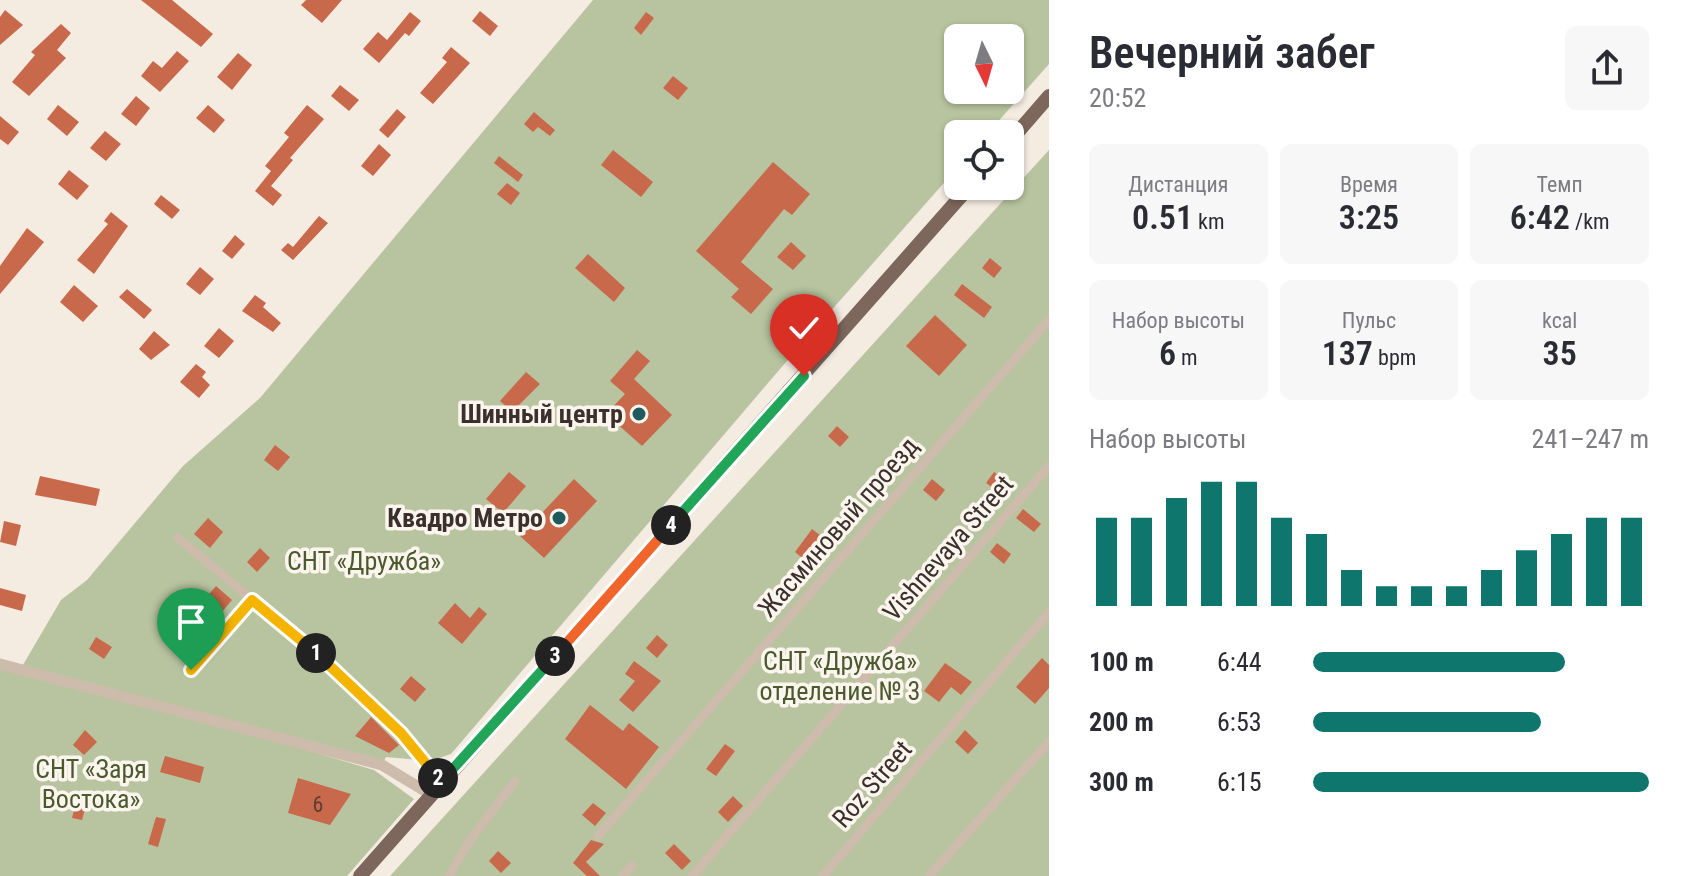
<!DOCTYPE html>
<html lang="ru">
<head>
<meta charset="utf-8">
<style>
  body { margin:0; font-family:"Roboto Condensed",sans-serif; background:#f7f7f7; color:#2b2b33; height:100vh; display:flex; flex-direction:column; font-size:30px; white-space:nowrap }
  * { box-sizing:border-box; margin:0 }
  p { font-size:26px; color:#7c7c81 }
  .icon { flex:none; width:44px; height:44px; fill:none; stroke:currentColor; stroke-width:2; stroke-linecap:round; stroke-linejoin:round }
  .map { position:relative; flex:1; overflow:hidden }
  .side { display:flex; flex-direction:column; background:#fff; width:640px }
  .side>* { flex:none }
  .needle { width:52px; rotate:175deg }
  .tools { position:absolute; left:944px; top:24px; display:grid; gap:16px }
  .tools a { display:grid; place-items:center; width:80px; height:80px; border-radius:12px; background:#fff; box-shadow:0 2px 6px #0004; font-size:40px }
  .pin { position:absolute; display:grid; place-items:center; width:68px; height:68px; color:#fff; margin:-82px -34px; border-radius:50% 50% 50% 0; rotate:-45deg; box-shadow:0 0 8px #0007 }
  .pin .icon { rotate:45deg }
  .km { position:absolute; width:40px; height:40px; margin:-20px; border-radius:50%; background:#222; color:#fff; font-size:22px; line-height:40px; text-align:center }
  .round { display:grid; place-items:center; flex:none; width:84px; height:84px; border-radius:12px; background:#f7f7f7 }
  .headline { display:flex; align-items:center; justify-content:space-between; height:136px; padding:0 40px }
  h1 { font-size:44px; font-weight:600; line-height:60px }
  .figures { display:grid; grid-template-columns:repeat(3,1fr); gap:12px; height:136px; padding:8px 40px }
  .figures div { display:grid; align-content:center; border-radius:12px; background:#f7f7f7; text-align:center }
  .figures b { font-size:34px; font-weight:600 }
  .figures small { font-size:22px; font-weight:400 }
  .figures p { font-size:22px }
  .chart { height:224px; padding:16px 40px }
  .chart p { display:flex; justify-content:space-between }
  .chart svg { width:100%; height:144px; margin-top:8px; stroke:#0f766e; stroke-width:6 }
  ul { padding:0 40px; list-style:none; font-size:26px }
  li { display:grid; grid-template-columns:128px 96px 1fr; align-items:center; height:60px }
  li i { height:20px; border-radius:10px; background:#0f766e }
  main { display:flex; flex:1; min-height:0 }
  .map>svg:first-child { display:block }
  .green { fill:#b8c4a0; fill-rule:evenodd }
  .building { fill:#c8694b }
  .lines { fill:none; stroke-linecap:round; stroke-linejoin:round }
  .minor { stroke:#cdbbac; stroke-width:9 }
  .tertiary { stroke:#cdbbac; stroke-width:11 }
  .primary { stroke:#7d675c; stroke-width:14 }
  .split-1-casing { stroke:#fff; stroke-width:16 }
  .split-2-casing { stroke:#fff; stroke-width:16 }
  .split-3-casing { stroke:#fff; stroke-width:16 }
  .split-4-casing { stroke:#fff; stroke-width:16 }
  .split-5-casing { stroke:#fff; stroke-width:16 }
  .split-1 { stroke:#f5b400; stroke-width:10 }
  .split-2 { stroke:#f5b400; stroke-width:10 }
  .split-3 { stroke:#22a559; stroke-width:10 }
  .split-4 { stroke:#f0652b; stroke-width:10 }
  .split-5 { stroke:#22a559; stroke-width:10 }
  .poi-dot { fill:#1f5a5e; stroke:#fbf5ee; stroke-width:3 }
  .labels { text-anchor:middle; stroke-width:7; stroke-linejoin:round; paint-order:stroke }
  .number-label { font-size:22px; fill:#5e3e33 }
  .poi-label { font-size:26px; font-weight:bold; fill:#3b302b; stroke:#fbf5ee; text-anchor:end }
  .street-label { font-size:26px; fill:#3b302b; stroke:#fbf5ee }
  .park-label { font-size:26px; fill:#4a5a2e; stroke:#fbf5ee }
</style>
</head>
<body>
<main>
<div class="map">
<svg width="1049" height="876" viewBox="0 0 1049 876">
  <rect width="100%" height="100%" fill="#f4ebe1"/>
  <g class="green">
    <path d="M593,0H1049V64L987,134H958V167L798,348L451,754L430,761L386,757L383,763L229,727L374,770L414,799L347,876H0V664L20,670L61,600L87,580L183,466L260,398ZM958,38H1010V90H958Z"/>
    <path d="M1049,150V876H390Z"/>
  </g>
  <g class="building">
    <path d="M141,0H172L213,34L201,47Z"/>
    <path d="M306,0H342L322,23L301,5Z"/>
    <path d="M5,10L23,25L0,45V17Z"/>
    <path d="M480,11L498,26L490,36L472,21Z"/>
    <path d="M410,12L421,21L409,36L405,33L379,63L363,49L378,32L387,40Z"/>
    <path d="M646,12L654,18L641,35L634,28Z"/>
    <path d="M61,24L71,33L57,50L66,58L29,96L12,82L35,55L31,52Z"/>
    <path d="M451,47L470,63L433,104L420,93L447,62L442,58Z"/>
    <path d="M177,51L189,61L160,92L141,76L153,61L162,68Z"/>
    <path d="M238,53L252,65L232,90L217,77Z"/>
    <path d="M673,76L688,88L678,100L663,88Z"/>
    <path d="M340,85L359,100L349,111L331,96Z"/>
    <path d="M136,96L150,108L136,126L121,114Z"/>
    <path d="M58,105L79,122L67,136L47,119Z"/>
    <path d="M208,105L225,120L214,133L196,118Z"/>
    <path d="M307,105L324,119L290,158L293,160L271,186L282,195L273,206L255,191L271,171L265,166L289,137L284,133Z"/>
    <path d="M397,109L406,117L388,138L379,130Z"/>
    <path d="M534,112L555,130L550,136L538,127L533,132L524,124Z"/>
    <path d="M0,116L19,132L8,145L0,139Z"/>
    <path d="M105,131L121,144L106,161L90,148Z"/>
    <path d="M379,144L391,155L373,176L361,166Z"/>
    <path d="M613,150L653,182L641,197L601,165Z"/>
    <path d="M499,156L523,175L518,182L494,163Z"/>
    <path d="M773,162L810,194L792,215L784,209L741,262L773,289L751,314L731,297L739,289L696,251Z"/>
    <path d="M69,170L89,186L77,200L58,184Z"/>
    <path d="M507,183L520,193L511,205L497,194Z"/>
    <path d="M161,195L180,210L172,219L154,204Z"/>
    <path d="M111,212L128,226L94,274L77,260L108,224L104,221Z"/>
    <path d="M319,216L328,223L293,260L281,250L288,243L293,247Z"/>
    <path d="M27,228L44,242L0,294V266Z"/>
    <path d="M235,235L245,244L232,259L222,251Z"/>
    <path d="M791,242L806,256L793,270L777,257Z"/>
    <path d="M588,254L625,288L614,302L575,268Z"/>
    <path d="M990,258L1002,268L994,278L982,268Z"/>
    <path d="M200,267L214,279L200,295L186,284Z"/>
    <path d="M962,284L992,307L984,318L954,295Z"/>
    <path d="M74,285L98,306L83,322L60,302Z"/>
    <path d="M127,289L152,310L144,319L119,297Z"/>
    <path d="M255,295L266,303L263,307L281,323L273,332L242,311Z"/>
    <path d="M935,315L967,345L939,376L906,346Z"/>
    <path d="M219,328L234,341L219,358L204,346Z"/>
    <path d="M154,331L170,345L151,360L139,349Z"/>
    <path d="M637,350L650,361L634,379L672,415L642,446L606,414L625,394L610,381Z"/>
    <path d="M196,364L206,372L202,377L210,385L199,398L180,382Z"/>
    <path d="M526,372L540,384L512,412L500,401Z"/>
    <path d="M837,426L849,437L840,447L828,436Z"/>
    <path d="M275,445L290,457L278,471L264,460Z"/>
    <path d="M509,472L526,486L503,513L486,499Z"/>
    <path d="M994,472L1011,484L1003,495L986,483Z"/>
    <path d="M40,476L100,489L96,506L35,495Z"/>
    <path d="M574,479L597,501L544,558L520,536Z"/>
    <path d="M932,479L945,490L936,501L923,490Z"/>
    <path d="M1023,509L1041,524L1034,532L1016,518Z"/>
    <path d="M208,518L223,532L210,548L194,534Z"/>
    <path d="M4,521L21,525L16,546L0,542Z"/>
    <path d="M812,529L825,539L807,562L795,552Z"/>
    <path d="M997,543L1011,554L1004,564L990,552Z"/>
    <path d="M260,548L270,558L257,572L247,562Z"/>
    <path d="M216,586L232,600L215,620L199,606Z"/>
    <path d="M0,588L26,595L22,611L0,605Z"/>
    <path d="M455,603L470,618L479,607L487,614L462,644L438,623Z"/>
    <path d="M657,635L668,645L657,658L646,648Z"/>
    <path d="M96,637L112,647L104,659L89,649Z"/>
    <path d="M1042,658L1049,665V688L1035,704L1016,687Z"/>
    <path d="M634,661L661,681L633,712L619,700L635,681L625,674Z"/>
    <path d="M945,663L972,682L961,695L951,687L939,702L924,691Z"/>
    <path d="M411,676L426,689L415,702L400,689Z"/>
    <path d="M590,705L623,731L629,723L659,747L626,789L565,739Z"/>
    <path d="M371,717L399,745L389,753L355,736Z"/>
    <path d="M85,730L97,742L84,755L73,745Z"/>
    <path d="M965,730L978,743L968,754L955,742Z"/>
    <path d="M725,744L735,751L716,776L706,769Z"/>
    <path d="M165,756L204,767L200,783L160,772Z"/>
    <path d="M298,778L351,794L330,825L288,813Z"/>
    <path d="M733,796L743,806L728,822L718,812Z"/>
    <path d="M77,799L87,802L82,820L72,818Z"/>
    <path d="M593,803L606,813L595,826L582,815Z"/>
    <path d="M156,817L166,819L158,847L148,844Z"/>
    <path d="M591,840L604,844L586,862L600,876H587L573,863Z"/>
    <path d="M674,844L691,861L682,870L665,853Z"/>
    <path d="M498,851L511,863L501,873L489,861Z"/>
  </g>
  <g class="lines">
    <g class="minor">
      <path d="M178,538C270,615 365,689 441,782"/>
      <path d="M191,670L252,600"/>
      <path d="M598,836L1049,320"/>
      <path d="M449,876L468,843L515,781"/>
      <path d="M623,876L632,866"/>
      <path d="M692,876L1049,466"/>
      <path d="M823,876L1049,612"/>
      <path d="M929,876L1049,742"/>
    </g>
    <path class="tertiary" d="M0,664L382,765L430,794"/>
    <g class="primary">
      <path d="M1010,141L1049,96"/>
      <path d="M360,876L970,186"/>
    </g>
  </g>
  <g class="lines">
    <g class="split-1-casing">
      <path id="split-1" d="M191,670L252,600L316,653"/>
    </g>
    <g class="split-2-casing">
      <path id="split-2" d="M316,653L401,733L438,778"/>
    </g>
    <g class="split-3-casing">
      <path id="split-3" d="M438,778L441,782L555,656"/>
    </g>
    <g class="split-4-casing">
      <path id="split-4" d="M555,656L671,525"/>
    </g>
    <g class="split-5-casing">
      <path id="split-5" d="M671,525L804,376"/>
    </g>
    <use href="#split-1" class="split-1"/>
    <use href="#split-2" class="split-2"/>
    <use href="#split-3" class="split-3"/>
    <use href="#split-4" class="split-4"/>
    <use href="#split-5" class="split-5"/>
  </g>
  <g class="poi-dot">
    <circle cx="639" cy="414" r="8"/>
    <circle cx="559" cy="518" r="8"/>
  </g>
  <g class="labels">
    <g class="number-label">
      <text x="318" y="812">6</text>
    </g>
    <g class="poi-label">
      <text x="623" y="423">Шинный центр</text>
      <text x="543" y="527">Квадро Метро</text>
    </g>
    <g class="street-label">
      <text transform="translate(838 527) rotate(-49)" y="9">Жасминовый проезд</text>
      <text transform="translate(948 548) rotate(-49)" y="9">Vishnevaya Street</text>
      <text transform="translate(872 784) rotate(-49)" y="9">Roz Street</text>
    </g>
    <g class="park-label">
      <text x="364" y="570">СНТ «Дружба»</text>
      <text x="840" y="670">СНТ «Дружба»<tspan x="840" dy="30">отделение № 3</tspan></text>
      <text x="91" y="778">СНТ «Заря<tspan x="91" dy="30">Востока»</tspan></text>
    </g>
  </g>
</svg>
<div class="tools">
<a><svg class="needle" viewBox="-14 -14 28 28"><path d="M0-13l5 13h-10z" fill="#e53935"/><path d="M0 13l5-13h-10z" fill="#7c7c81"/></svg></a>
<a><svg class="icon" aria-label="locate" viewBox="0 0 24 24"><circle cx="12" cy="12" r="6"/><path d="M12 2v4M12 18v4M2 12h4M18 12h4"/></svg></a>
</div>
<div class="pin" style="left:191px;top:670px;background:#1e9e55"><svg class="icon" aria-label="arrive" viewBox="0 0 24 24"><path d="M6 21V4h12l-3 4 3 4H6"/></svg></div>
<div class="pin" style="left:804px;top:376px;background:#d93025"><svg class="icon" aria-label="check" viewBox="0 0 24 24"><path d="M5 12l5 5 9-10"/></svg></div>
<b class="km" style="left:316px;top:653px">1</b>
<b class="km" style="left:438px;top:778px">2</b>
<b class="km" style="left:555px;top:656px">3</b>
<b class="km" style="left:671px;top:525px">4</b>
</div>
<section class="side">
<div class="headline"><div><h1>Вечерний забег</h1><p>20:52</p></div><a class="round"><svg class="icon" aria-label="share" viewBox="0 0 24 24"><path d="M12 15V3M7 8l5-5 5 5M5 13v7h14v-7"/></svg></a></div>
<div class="figures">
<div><p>Дистанция</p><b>0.51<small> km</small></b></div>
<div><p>Время</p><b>3:25</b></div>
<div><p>Темп</p><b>6:42<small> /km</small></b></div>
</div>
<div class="figures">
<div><p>Набор высоты</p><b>6<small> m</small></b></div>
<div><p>Пульс</p><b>137<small> bpm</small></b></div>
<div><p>kcal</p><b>35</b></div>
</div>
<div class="chart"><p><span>Набор высоты</span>241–247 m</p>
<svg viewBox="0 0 160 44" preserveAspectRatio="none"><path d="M5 44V17M15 44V17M25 44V11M35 44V6M45 44V6M55 44V17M65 44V22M75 44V33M85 44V38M95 44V38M105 44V38M115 44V33M125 44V27M135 44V22M145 44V17M155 44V17"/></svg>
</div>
<ul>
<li><b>100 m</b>6:44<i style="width:75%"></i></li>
<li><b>200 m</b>6:53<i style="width:68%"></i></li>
<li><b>300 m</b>6:15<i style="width:100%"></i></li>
</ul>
</section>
</main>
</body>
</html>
